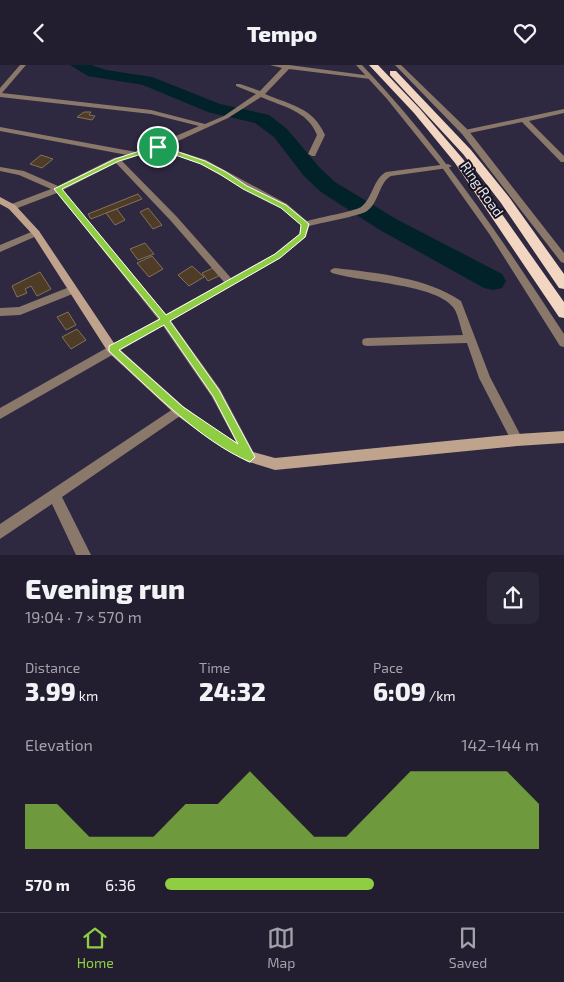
<!DOCTYPE html>
<html lang="en">
<head>
<meta charset="utf-8">
<style>
  body { margin:0; font-family:"Exo 2",sans-serif; background:#2a2738; color:#f1f3f6; height:100vh; display:flex; flex-direction:column; font-size:19px; white-space:nowrap }
  * { box-sizing:border-box; margin:0 }
  p { font-size:16px; color:#a2a2ab }
  .icon { flex:none; width:28px; height:28px; fill:none; stroke:currentColor; stroke-width:2; stroke-linecap:round; stroke-linejoin:round }
  .map { position:relative; height:490px; overflow:hidden }
  .drawer { display:flex; flex-direction:column; background:#221e30; flex:1 }
  .drawer>* { flex:none }
  .pin { position:absolute; display:grid; place-items:center; width:42px; height:42px; color:#fff; margin:-21px; border:2px solid #fff; border-radius:50%; box-shadow:0 1px 5px #0007 }
  .round { display:grid; place-items:center; flex:none; width:52px; height:52px; border-radius:8px; background:#2a2738 }
  .head { display:flex; align-items:center; justify-content:space-between; height:85px; padding:0 25px }
  h1 { font-size:28px; font-weight:800; line-height:38px }
  .figures { display:grid; grid-template-columns:repeat(3,1fr); gap:8px; height:85px; padding:5px 25px }
  .figures div { display:grid; align-content:center }
  .figures b { font-size:25px; font-weight:800 }
  .figures small { font-size:14px; font-weight:400 }
  .figures p { font-size:14px }
  .chart { height:140px; padding:10px 25px }
  .chart p { display:flex; justify-content:space-between }
  .chart svg { width:100%; height:90px; margin-top:5px; fill:#8fcd42; opacity:.7 }
  ul { padding:0 25px; list-style:none; font-size:16px }
  li { display:grid; grid-template-columns:80px 60px 1fr; align-items:center; height:38px }
  li i { height:12px; border-radius:6px; background:#8fcd42 }
  header { display:flex; justify-content:space-between; align-items:center; height:65px; padding:0 25px; background:#221e30; font-size:22px; font-weight:800 }
  .menu { display:flex; justify-content:space-around; align-items:center; height:70px; border-top:1px solid #3f3c4c; background:#221e30; font-size:14px; color:#a2a2ab }
  .menu a { display:grid; justify-items:center; gap:2px }
  .menu .on { color:#8fcd42 }
  .map>svg:first-child { display:block }
  .lines { fill:none; stroke-linecap:round; stroke-linejoin:round }
  .river { fill:#012229; fill-rule:evenodd }
  .building { fill:#4f3c26; stroke:#857159 }
  .minor { fill:#8a786b; fill-rule:evenodd }
  .tertiary { fill:#8a786b; fill-rule:evenodd }
  .secondary { fill:#c0a38d; fill-rule:evenodd }
  .trunk { fill:#f2d6c2; fill-rule:evenodd }
  .route { fill:#8fcd42; stroke:#fff; fill-rule:evenodd }
  .labels { text-anchor:middle; stroke-width:4; stroke-linejoin:round; paint-order:stroke }
  .street-label { font-size:14px; fill:#e6e3f3; stroke:#15131e }
</style>
</head>
<body>
<header><svg class="icon" aria-label="back" viewBox="0 0 24 24"><path d="M15 5l-7 7 7 7"/></svg>Tempo<svg class="icon" aria-label="heart" viewBox="0 0 24 24"><path d="M12 20l-8-8c-3-5 5-10 8-4 3-6 11-1 8 4z"/></svg></header>
<div class="map">
<svg width="564" height="490" viewBox="0 0 564 490">
  <rect width="100%" height="100%" fill="#2e2840"/>
  <g class="lines">
    <path class="river" d="M70,0H91L106,5L152,12L220,39L269,50L287,64L319,102L335,117L396,154L502,209L506,216L502,223L493,225L484,223L380,165L321,127L304,111L274,72L255,58L208,47L143,20L88,11Z"/>
  </g>
  <g class="building">
    <path d="M84,47H91L89,50L95,51L92,55L77,52Z"/>
    <path d="M41,90L53,94L42,103L30,99Z"/>
    <path d="M138,129L142,134L91,154L88,149Z"/>
    <path d="M148,143L162,160L153,164L140,147Z"/>
    <path d="M117,144L125,155L115,160L106,148Z"/>
    <path d="M145,178L154,189L138,195L130,184Z"/>
    <path d="M152,191L163,204L149,212L137,198Z"/>
    <path d="M192,201L204,212L189,221L178,210Z"/>
    <path d="M213,203L219,211L208,216L202,208Z"/>
    <path d="M40,207L51,224L37,231L31,221L25,224L27,228L17,232L12,221Z"/>
    <path d="M68,247L76,260L66,265L57,252Z"/>
    <path d="M77,264L86,275L71,284L62,272Z"/>
  </g>
  <g class="lines">
    <g class="minor">
      <path d="M20,0H26L2,28L151,45L205,59L224,51L256,29L236,21V19H240L260,26L282,3L270,0H289L372,11V13L370,14L289,4L265,29C290,40 313,42 325,70L315,91H312L308,89L317,70C307,45 283,42 261,32L228,53L165,82L206,95L287,139L307,156C317,153 355,146 361,142C373,133 373,114 386,107L448,99L452,101L448,103L391,111C379,117 379,138 367,146C360,151 320,158 309,161L306,172L280,193L171,256L220,324L254,388L256,392L254,396L250,398L246,396L212,332L163,261L0,354V343L158,254L57,128L15,144H9V140L51,124L19,110L0,106V102L24,106L58,121L114,93L127,90L0,66V62L136,87L155,80L199,61L151,49L0,32V23ZM158,84L200,99L281,143L301,160L299,169L274,189L231,213L177,152L122,96ZM116,98L171,156L224,217L166,249L63,125Z"/>
      <path d="M564,44V48L529,56L564,91V97H561L522,57L465,69L461,67L465,65Z"/>
      <path d="M36,165L39,166L40,168L39,170L0,187V180Z"/>
      <path d="M335,203C376,208 426,212 461,236L490,312L523,375L521,379L517,381L513,379L479,313L467,278L367,281L363,280L362,277L363,274L367,273L463,270C460,261 458,247 452,241C433,219 360,217 332,208L330,206L332,204Z"/>
      <path d="M72,221L77,225L75,228L20,250L0,251V243L19,242Z"/>
      <path d="M179,340L183,341L185,345L183,349L62,432L91,490H76L52,439L0,474V459Z"/>
    </g>
    <g class="tertiary">
      <path d="M356,0H362C441,83 502,174 564,269V282L560,281L490,170L441,101L387,34Z"/>
      <path d="M395,0H401L468,65L564,188V198L561,197L462,69Z"/>
    </g>
    <path class="secondary" d="M0,132L15,140L39,166L116,281L183,341L216,365L253,387L275,393L517,369L564,366V378L517,381L275,405L246,396L208,373L175,349L108,287L33,170L9,144L0,139Z"/>
    <g class="trunk">
      <path d="M369,0H378L420,44L463,94L564,237V253L559,252L455,98L414,48Z"/>
      <path d="M390,6H396L471,85L509,132L564,209V224L559,223L501,138L463,89L390,10Z"/>
    </g>
  </g>
  <path class="route" d="M158,80L205,96L226,107L247,121L286,140L309,159L305,172L280,193L170,256L219,325L255,392L250,397C200,376 149,323 109,286V281L160,254L54,124L115,94ZM158,84L201,99L221,110L243,124L281,143L301,160L300,169L275,189L166,250L62,124L119,96ZM164,260L213,331L238,379L183,342L119,285Z"/>
  <g class="labels">
    <g class="street-label">
      <text transform="translate(482 124) rotate(55)" y="5">Ring Road</text>
    </g>
  </g>
</svg>
<div class="pin" style="left:158px;top:82px;background:#1e9e55"><svg class="icon" aria-label="arrive" viewBox="0 0 24 24"><path d="M6 21V4h12l-3 4 3 4H6"/></svg></div>
</div>
<section class="drawer">
<div class="head"><div><h1>Evening run</h1><p>19:04 · 7 × 570 m</p></div><a class="round"><svg class="icon" aria-label="share" viewBox="0 0 24 24"><path d="M12 15V3M7 8l5-5 5 5M5 13v7h14v-7"/></svg></a></div>
<div class="figures">
<div><p>Distance</p><b>3.99<small> km</small></b></div>
<div><p>Time</p><b>24:32</b></div>
<div><p>Pace</p><b>6:09<small> /km</small></b></div>
</div>
<div class="chart"><p><span>Elevation</span>142–144 m</p>
<svg viewBox="0 0 160 44" preserveAspectRatio="none"><path d="M0 44V22L10 22L20 38L30 38L40 38L50 22L60 22L70 6L80 22L90 38L100 38L110 22L120 6L130 6L140 6L150 6L160 22V44z"/></svg>
</div>
<ul>
<li><b>570 m</b>6:36<i style="width:56%"></i></li>
</ul>
</section>
<nav class="menu">
<a class="on"><svg class="icon" aria-label="home" viewBox="0 0 24 24"><path d="M3 11l9-7 9 7M6 9v11h12V9"/></svg>Home</a>
<a><svg class="icon" aria-label="map" viewBox="0 0 24 24"><path d="M3 6l6-2 6 2 6-2v14l-6 2-6-2-6 2zM9 4v14M15 6v14"/></svg>Map</a>
<a><svg class="icon" aria-label="saved" viewBox="0 0 24 24"><path d="M7 4h10v16l-5-4-5 4z"/></svg>Saved</a>
</nav>
</body>
</html>
